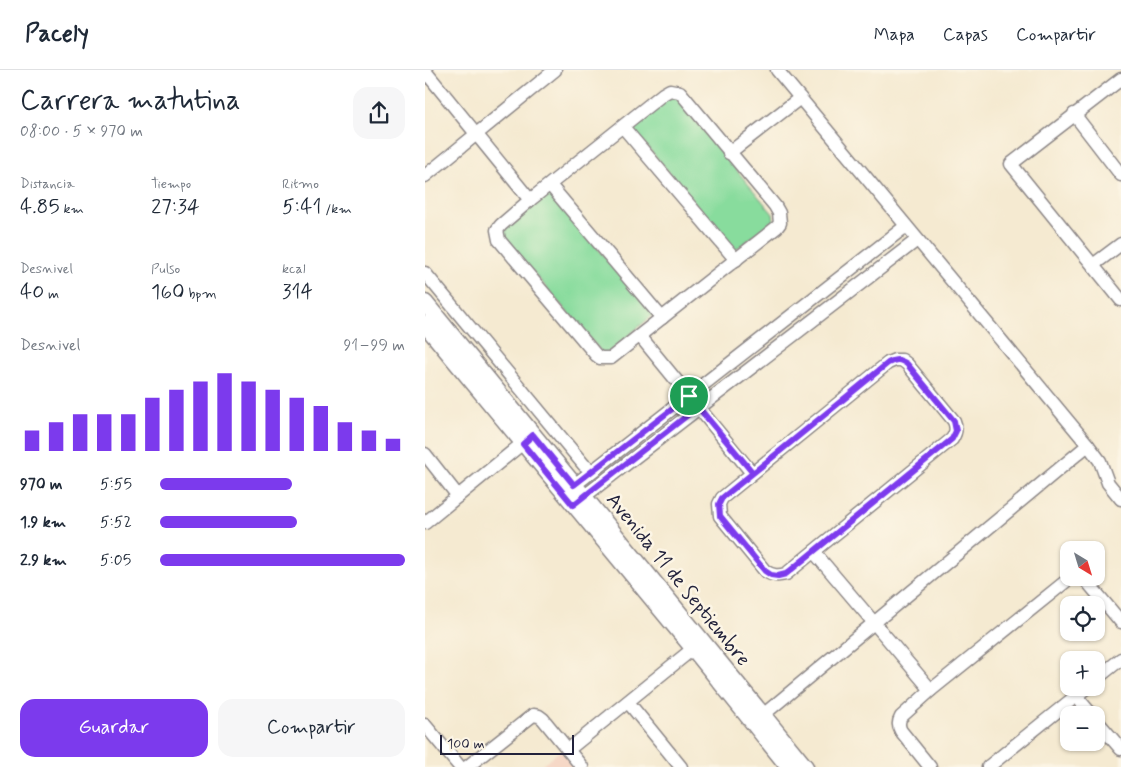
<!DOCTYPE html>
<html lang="es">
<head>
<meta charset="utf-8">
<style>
  body { margin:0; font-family:Mynerve,sans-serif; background:#f6f6f7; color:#1f2937; height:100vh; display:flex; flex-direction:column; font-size:19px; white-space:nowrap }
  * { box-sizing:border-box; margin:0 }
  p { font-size:16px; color:#747a83 }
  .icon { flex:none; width:28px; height:28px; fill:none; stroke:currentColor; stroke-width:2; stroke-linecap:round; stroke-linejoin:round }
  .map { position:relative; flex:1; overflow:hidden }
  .drawer { display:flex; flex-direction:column; background:#fff; width:425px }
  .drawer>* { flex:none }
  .needle { width:32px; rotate:142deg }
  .controls { position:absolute; left:635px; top:471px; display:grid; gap:10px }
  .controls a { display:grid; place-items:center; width:45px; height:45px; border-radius:10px; background:#fff; box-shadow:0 1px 4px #0004; font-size:25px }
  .scale { position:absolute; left:15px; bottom:12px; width:134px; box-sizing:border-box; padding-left:5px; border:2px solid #22223b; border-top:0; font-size:14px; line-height:18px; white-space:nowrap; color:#22223b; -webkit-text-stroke:4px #fcf5e5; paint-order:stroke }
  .pin { position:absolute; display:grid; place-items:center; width:42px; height:42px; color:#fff; margin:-21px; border:2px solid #fff; border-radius:50%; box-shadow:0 1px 5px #0007 }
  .round { display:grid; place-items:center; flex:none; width:52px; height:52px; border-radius:15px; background:#f6f6f7 }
  .summary { display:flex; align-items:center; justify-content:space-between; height:85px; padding:0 20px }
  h1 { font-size:28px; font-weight:600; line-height:38px }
  .stats { display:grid; grid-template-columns:repeat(3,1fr); gap:8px; height:85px; padding:5px 20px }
  .stats div { display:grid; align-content:center }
  .stats b { font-size:21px; font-weight:600 }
  .stats small { font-size:14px; font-weight:400 }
  .stats p { font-size:14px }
  .chart { height:140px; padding:10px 20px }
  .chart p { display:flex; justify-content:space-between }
  .chart svg { width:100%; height:90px; margin-top:5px; stroke:#7c3aed; stroke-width:6 }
  .cta { display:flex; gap:10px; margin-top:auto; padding:10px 20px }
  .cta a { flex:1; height:58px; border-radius:15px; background:#7c3aed; color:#fff; font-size:20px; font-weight:600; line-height:58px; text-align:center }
  .cta a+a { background:#f6f6f7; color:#1f2937 }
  ul { padding:0 20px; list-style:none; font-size:16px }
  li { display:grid; grid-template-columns:80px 60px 1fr; align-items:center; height:38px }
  li i { height:12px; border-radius:6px; background:#7c3aed }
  header { display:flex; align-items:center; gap:30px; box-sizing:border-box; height:70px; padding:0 25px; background:#fff; border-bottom:1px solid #e0e1e3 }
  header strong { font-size:24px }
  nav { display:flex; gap:28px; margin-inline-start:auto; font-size:18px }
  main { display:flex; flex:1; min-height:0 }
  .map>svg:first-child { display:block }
  .built { fill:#f5d3c1 }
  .green { fill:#88dc9d; stroke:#557f6c }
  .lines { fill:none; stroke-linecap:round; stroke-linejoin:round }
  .minor-casing { stroke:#8c8686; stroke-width:15 }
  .major-casing { stroke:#8c8686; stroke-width:19 }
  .minor { stroke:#fff; stroke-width:12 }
  .major { stroke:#fff; stroke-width:16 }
  .route-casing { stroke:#fff; stroke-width:10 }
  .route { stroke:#7c3aed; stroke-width:6 }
  .labels { text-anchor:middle; stroke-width:5; stroke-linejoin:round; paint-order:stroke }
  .street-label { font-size:20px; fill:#22223b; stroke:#fcf5e5 }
</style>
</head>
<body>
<header>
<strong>Pacely</strong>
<nav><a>Mapa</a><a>Capas</a><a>Compartir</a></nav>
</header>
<main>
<section class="drawer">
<div class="summary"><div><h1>Carrera matutina</h1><p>08:00 · 5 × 970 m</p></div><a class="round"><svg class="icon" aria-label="share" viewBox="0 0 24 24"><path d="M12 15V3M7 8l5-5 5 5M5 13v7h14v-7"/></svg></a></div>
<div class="stats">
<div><p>Distancia</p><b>4.85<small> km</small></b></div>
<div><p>Tiempo</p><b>27:34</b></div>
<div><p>Ritmo</p><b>5:41<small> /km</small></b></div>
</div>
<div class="stats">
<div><p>Desnivel</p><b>40<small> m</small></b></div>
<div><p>Pulso</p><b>160<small> bpm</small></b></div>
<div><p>kcal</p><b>314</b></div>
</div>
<div class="chart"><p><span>Desnivel</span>91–99 m</p>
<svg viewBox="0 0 160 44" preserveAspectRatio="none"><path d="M5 44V34M15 44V30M25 44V26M35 44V26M45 44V26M55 44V18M65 44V14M75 44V10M85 44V6M95 44V10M105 44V14M115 44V18M125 44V22M135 44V30M145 44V34M155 44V38"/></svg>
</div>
<ul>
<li><b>970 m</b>5:55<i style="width:54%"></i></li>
<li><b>1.9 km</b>5:52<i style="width:56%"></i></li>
<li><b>2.9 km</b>5:05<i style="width:100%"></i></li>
</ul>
<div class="cta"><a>Guardar</a><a>Compartir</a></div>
</section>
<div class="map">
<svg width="696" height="697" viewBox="0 0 696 697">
  <rect width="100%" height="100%" fill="#fcf5e5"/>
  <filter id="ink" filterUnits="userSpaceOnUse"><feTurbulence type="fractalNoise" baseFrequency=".02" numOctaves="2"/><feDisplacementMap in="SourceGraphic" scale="10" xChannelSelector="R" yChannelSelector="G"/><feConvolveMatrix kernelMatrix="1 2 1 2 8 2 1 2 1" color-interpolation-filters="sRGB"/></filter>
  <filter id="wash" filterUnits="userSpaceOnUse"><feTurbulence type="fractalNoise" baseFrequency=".0096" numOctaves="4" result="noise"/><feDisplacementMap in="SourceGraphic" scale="20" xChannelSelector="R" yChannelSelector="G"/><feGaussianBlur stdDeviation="1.12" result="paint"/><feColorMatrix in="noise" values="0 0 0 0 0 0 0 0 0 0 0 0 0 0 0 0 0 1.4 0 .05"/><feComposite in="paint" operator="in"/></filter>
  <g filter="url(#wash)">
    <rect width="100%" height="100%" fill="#f5ead1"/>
    <path class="built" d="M136,680L150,697H115Z"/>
    <g class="green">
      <path d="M242,26H250L348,144L349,151L310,180L209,61L208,53Z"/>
      <path d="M122,126H128L229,244L183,283L178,284L79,168V160Z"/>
    </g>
  </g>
  <g filter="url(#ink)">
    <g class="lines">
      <g class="minor-casing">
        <g id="minor">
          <path d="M0,1L105,130"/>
          <path d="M696,9L586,94L696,230"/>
          <path d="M245,20L255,22L350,136L354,143L355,153L352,157L186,288H175L171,285L74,170L72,160L76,155L105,130L238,24Z"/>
          <path d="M649,44L696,105"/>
          <path d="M198,57L311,190"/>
          <path d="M304,83L375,28"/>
          <path d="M0,106L130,0"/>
          <path d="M125,115L237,248"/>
          <path d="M668,195L696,174"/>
          <path d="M0,203L159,395L167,400"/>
          <path d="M215,266L327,403"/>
          <path d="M470,290H477L482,294L529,351C532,358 531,363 527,369L361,504C353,506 348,506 340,501L295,446L294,434L297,428L463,293Z"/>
          <path d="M663,375L675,391L683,413L696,429"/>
          <path d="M0,384L33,426"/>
          <path d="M142,421L481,156"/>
          <path d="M152,432L492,170"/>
          <path d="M0,453L104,368"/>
          <path d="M389,482L506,620"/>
          <path d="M659,508L696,552"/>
          <path d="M671,609L696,589"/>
          <path d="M651,626L667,645"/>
          <path d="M203,632L256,697"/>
          <path d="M338,645L663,375L352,0"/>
          <path d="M671,650L696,679"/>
          <path d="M0,655L35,697"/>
          <path d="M143,680L275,573"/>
          <path d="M42,697L108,645L114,646L118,649L157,697"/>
          <path d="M505,697L476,661C473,656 473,652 476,647L506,620L645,508"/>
          <path d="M563,697L661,618"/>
        </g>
      </g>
      <g class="major-casing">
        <g id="major">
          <path d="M0,233L380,697"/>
          <path d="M0,254L269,579L364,697"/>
        </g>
      </g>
      <use href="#minor" class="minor"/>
      <use href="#major" class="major"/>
    </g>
  </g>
  <g class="lines" filter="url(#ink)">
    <g class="route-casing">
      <path id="route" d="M264,326L149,415L108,365L98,374L148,435L273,337L328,403L297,428L294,434L295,446L340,501L346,505L353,506L361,504L527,369L531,361L529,351L482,294C475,289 471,289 463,293L328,403L264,326"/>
    </g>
    <use href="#route" class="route"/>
  </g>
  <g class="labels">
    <g class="street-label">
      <text transform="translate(254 509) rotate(51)" y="7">Avenida 11 de Septiembre</text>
    </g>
  </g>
</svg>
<div class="controls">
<a><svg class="needle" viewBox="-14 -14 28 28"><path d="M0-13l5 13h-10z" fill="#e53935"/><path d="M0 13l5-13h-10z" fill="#747a83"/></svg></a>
<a><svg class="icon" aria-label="locate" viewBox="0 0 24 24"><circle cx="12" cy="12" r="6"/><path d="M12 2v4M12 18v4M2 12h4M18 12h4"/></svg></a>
<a>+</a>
<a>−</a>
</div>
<div class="scale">100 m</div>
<div class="pin" style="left:264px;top:326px;background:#1e9e55"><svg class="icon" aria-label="arrive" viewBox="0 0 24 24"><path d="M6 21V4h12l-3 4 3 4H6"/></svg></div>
</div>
</main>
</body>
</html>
